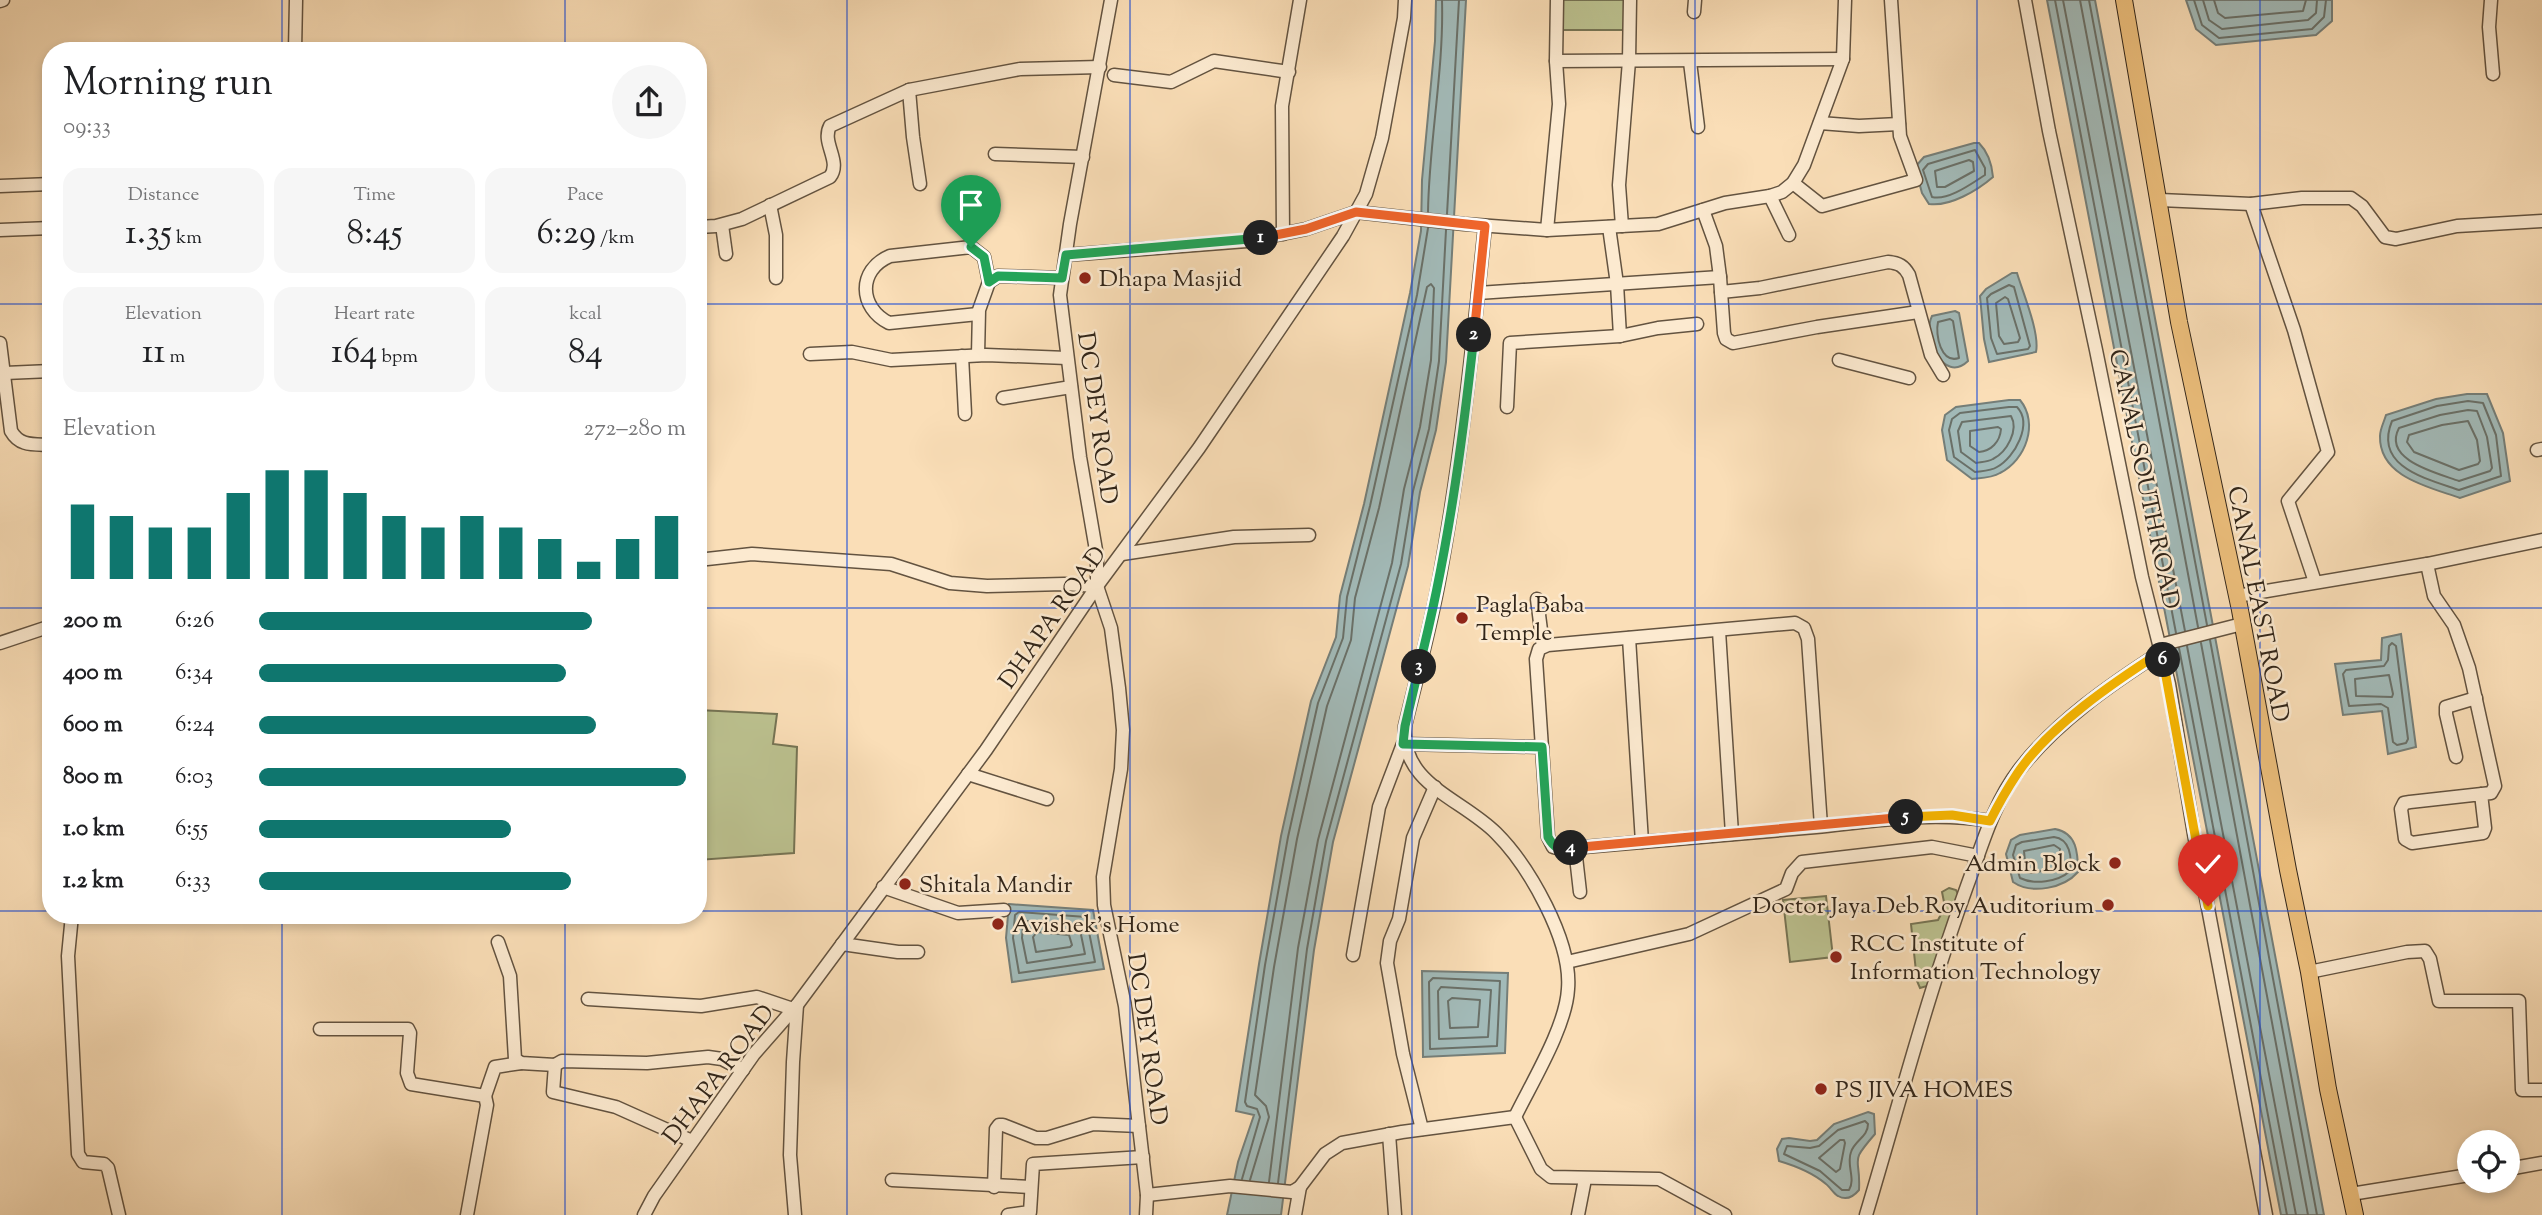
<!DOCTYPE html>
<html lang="en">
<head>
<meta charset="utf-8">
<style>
  body { margin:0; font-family:"Sorts Mill Goudy",serif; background:#f6f6f6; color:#202124; height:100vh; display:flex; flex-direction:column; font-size:26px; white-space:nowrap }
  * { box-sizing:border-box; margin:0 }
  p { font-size:23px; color:#757577 }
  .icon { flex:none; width:38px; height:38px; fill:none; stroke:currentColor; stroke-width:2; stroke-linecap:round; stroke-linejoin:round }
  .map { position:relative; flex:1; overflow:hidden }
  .details { position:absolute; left:42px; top:42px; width:665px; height:882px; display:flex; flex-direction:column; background:#fff; border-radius:28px; box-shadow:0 4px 10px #0003 }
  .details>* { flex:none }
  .fabs { position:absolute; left:2457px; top:1130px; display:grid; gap:14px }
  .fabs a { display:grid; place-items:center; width:63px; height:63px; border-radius:50%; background:#fff; box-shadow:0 4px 10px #0003; font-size:35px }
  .pin { position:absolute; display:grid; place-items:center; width:60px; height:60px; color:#fff; margin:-72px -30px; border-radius:50% 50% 50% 0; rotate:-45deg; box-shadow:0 0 7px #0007 }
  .pin .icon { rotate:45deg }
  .km { position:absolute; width:35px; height:35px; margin:-18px; border-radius:50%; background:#222; color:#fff; font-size:19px; line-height:35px; text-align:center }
  .round { display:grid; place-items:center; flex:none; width:74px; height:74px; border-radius:37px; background:#f6f6f6 }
  .overview { display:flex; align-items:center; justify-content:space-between; height:119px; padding:0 21px }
  h1 { font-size:38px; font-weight:600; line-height:52px }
  .metrics { display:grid; grid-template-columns:repeat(3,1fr); gap:10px; height:119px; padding:7px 21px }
  .metrics div { display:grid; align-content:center; border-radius:18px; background:#f6f6f6; text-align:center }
  .metrics b { font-size:35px; font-weight:600 }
  .metrics small { font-size:19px; font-weight:400 }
  .metrics p { font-size:19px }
  .chart { height:196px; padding:14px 21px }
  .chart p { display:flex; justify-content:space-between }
  .chart svg { width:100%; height:126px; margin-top:7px; stroke:#0f766e; stroke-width:6 }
  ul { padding:0 21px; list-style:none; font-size:23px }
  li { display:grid; grid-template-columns:112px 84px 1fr; align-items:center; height:52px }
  li i { height:18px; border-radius:9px; background:#0f766e }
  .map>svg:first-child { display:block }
  .green { fill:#bcc290; stroke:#767454; stroke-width:2 }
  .water { fill:#a2bab8; stroke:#757e78; stroke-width:2 }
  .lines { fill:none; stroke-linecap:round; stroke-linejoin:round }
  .shore { stroke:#6a7068; stroke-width:2 }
  .minor-casing { stroke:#635340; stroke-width:15 }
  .major-casing { stroke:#312519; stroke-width:18 }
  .minor { stroke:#fcead0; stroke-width:12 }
  .major { stroke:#edbf7c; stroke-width:16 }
  .split-1-casing { stroke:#fff; stroke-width:14 }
  .split-2-casing { stroke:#fff; stroke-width:14 }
  .split-3-casing { stroke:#fff; stroke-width:14 }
  .split-4-casing { stroke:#fff; stroke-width:14 }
  .split-5-casing { stroke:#fff; stroke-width:14 }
  .split-6-casing { stroke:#fff; stroke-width:14 }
  .split-7-casing { stroke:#fff; stroke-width:14 }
  .split-1 { stroke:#22a559; stroke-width:9 }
  .split-2 { stroke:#f0652b; stroke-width:9 }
  .split-3 { stroke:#22a559; stroke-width:9 }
  .split-4 { stroke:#22a559; stroke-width:9 }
  .split-5 { stroke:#f0652b; stroke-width:9 }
  .split-6 { stroke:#f5b400; stroke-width:9 }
  .split-7 { stroke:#f5b400; stroke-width:9 }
  .grid { fill:none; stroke:#1d4ed8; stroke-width:2; stroke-opacity:0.55 }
  .poi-dot { fill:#8f2418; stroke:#fcead0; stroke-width:2.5 }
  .labels { text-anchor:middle; stroke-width:5; stroke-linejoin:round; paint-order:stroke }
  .poi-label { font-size:24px; fill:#312519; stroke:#fcead0; text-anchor:start }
  .street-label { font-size:24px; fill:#312519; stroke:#fcead0 }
</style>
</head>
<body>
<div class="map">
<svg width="2542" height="1215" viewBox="0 0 2542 1215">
  <rect width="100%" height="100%" fill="#fadeb7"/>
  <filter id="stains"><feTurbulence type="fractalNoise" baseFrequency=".00286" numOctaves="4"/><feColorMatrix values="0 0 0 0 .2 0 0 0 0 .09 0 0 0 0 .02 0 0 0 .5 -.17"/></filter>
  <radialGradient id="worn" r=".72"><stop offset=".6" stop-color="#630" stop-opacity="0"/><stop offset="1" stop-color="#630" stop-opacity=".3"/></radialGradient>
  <g class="green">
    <path d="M1557,0H1625L1626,30H1559Z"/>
    <path d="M698,710L777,714L773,744L797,747L794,853L698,860Z"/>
    <path d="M1949,888L1956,890L1959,896L1927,986L1920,988L1917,981L1911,924L1938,920L1945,907L1942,892Z"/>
    <path d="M1826,896L1833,957L1790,962L1783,900Z"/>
  </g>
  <g class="water">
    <path d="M1436,0H1466L1446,362L1436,430L1420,492L1408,566L1333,842L1314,950L1281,1215H1227L1238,1162L1254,1115L1236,1111L1259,964L1281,836L1311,701L1336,637L1340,596L1364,504L1410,293L1421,231L1422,180L1435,41Z"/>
    <path d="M2047,0H2095L2324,1215H2281Z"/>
    <path d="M2186,0H2332V21L2316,35L2216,45L2196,29Z"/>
    <path d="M1974,143H1979C1988,152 1992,165 1993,177C1978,190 1950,207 1929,204L1922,193L1915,167L1924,157Z"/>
    <path d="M2012,273H2017C2023,293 2040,333 2036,352L1989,362L1984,339L1980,296L1986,289Z"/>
    <path d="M1955,311L1959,313L1968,361C1943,385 1922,335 1932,316Z"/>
    <path d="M2467,394H2487L2503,433L2510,481L2460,498C2429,487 2379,477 2380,436C2380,429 2384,422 2386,415L2436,399Z"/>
    <path d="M2009,400H2020C2039,423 2026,460 2000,473C1992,478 1982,478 1972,479L1947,460L1942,430L1945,415L1956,407Z"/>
    <path d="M2401,634L2416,747L2388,754L2382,711L2343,715L2335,664L2381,660L2382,638Z"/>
    <path d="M2055,829C2077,833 2078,853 2078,872C2064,888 2032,895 2013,882L2006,854L2011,840L2020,835Z"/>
    <path d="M1009,904L1093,910L1104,969L1012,982L1006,938Z"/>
    <path d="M1422,971L1508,973L1505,1053L1423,1057Z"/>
    <path d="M1868,1112L1874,1114L1875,1134C1848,1165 1861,1155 1859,1190C1854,1196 1847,1201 1838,1196C1834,1194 1830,1187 1826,1184C1812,1172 1796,1166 1779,1161L1777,1149L1782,1139L1789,1138L1810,1141L1817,1140L1834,1124Z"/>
  </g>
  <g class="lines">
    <g class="shore">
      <path d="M2055,0L2176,633"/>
      <path d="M2063,0L2185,631"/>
      <path d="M2080,0L2198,627"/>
      <path d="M2089,0L2207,625"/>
      <path d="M2194,0L2202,25L2219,38L2312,29L2324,17L2326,0"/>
      <path d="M2203,0L2209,20L2222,29L2308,20L2316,13L2317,0"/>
      <path d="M2214,0L2218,13L2225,18L2303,11L2306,0"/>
      <path d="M1975,150L1985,168V175C1971,184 1948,201 1932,197L1923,170L1928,164Z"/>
      <path d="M1969,160L1973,162L1974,171L1945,187H1937L1935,171Z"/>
      <path d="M1428,212C1429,141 1444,71 1442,0"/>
      <path d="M1447,214L1459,0"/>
      <path d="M2009,285L2014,287L2030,346L2028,349L1997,354L1991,338L1987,298L1991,294Z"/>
      <path d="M2005,297L2008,299L2020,338L2018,342L2004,344L1999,336L1996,303Z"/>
      <path d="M1950,319L1953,321L1959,358C1941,364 1935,335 1938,322Z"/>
      <path d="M2468,401L2483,403L2496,435L2501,476L2459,490C2427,479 2373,467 2392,421L2437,406Z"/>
      <path d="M2009,407H2017C2033,424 2015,457 1997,467C1991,471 1982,471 1975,472L1954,457L1949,430L1952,419L1960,413Z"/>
      <path d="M2468,410L2477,411L2487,437L2492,468L2490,471L2459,481C2437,473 2382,460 2399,428L2440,415Z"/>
      <path d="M2011,416C2019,430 2007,452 1993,459C1988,462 1981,462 1976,463L1961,452L1958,431L1962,422Z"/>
      <path d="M2468,421L2477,440L2480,461L2478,464L2459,470L2414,452L2407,442L2409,435L2442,425Z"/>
      <path d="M1998,427L2001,429C2000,442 1991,451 1979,452L1970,446V431Z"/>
      <path d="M2210,640L2317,1215"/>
      <path d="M2201,643L2308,1215"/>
      <path d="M2392,643L2396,646L2408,739L2406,743L2397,745L2393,742L2388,708L2381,704L2349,706L2343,674L2346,670L2384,666L2388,660L2389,646Z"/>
      <path d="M2187,646L2296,1215"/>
      <path d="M2179,648L2287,1215"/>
      <path d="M2389,675L2393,694L2392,697L2356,696L2355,679Z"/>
      <path d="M2054,837C2070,839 2072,857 2070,871C2058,882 2034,885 2020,878L2013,855L2016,845L2022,842Z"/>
      <path d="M2054,845L2060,849L2061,867L2032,873L2026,872L2024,851Z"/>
      <path d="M1019,912L1086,917L1095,962L1019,973L1013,938L1015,915Z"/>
      <path d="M1027,921L1079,925L1085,954L1027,963L1022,938L1023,924Z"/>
      <path d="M1037,932L1069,935L1072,945L1070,947L1036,952L1033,937Z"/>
      <path d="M1433,978L1500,981L1497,1046L1430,1049L1429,982Z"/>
      <path d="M1441,987L1491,990L1488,1037L1439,1039L1438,991Z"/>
      <path d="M1452,998L1480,1000L1478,1027L1450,1028L1448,1001Z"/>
      <path d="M1865,1121L1868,1124C1868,1137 1855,1140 1851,1152C1846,1165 1856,1179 1849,1190H1842L1820,1171L1784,1154L1787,1146L1810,1148L1819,1146L1838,1130Z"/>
      <path d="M1840,1140H1844L1845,1143L1840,1169L1836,1172L1819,1158Z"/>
      <path d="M1242,1179L1260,1117L1257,1109L1247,1106L1245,1102L1265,965L1288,837L1318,703L1343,638L1347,597L1370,506L1417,295L1428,228"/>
      <path d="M1250,1180L1269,1117L1266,1106L1255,1095L1274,967L1297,839L1327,706L1351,640L1355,598L1379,508L1427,287L1431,284L1434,288L1431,360L1420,427L1404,489L1392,563L1318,840L1298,948L1269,1182"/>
      <path d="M1278,1183L1307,949L1326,841L1401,564L1413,491L1429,429L1439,361L1446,230"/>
    </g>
    <g class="minor-casing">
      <g id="minor">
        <path d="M1111,0L1070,224L1060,295L1080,457L1097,556V586L1111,628L1119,688L1123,730L1121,769L1103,877L1104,905L1125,1006L1147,1195L1146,1215"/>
        <path d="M2025,0L2049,131L2096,350L2142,577L2169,684L2194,834L2266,1215"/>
        <path d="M2491,0L2489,27L2493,74"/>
        <path d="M0,1L3,0"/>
        <path d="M1694,12L1695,0"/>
        <path d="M295,51L296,0"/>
        <path d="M1556,61L1843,59"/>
        <path d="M1690,62L1698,127"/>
        <path d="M1114,75L1171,82L1214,61L1289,72"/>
        <path d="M909,90L913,137L920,184"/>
        <path d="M1820,123L1859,126L1899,124"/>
        <path d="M995,154L1083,157"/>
        <path d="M1793,183L1822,206L1916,180L1900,136L1891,0"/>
        <path d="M0,186L51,184"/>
        <path d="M1770,196L1789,235"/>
        <path d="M2160,200L2251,204L2302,198H2351L2362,206L2385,237L2396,239L2457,226L2542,221"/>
        <path d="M2251,204L2294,330L2328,452L2288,501L2315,582"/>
        <path d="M770,205L776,235V278"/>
        <path d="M1703,210L1716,246L1720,277"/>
        <path d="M722,225L726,254"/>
        <path d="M1485,226C1473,343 1461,460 1440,575C1431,626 1417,676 1405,726C1400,784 1461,798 1496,833C1529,866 1572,941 1568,989C1566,1027 1532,1082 1515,1117"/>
        <path d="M1622,226L1619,185L1629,61L1630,0"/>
        <path d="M698,227L716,226L742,219L830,177C842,161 821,143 830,126L909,90L1020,69L1100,67"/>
        <path d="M1609,227L1617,284L1620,336"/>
        <path d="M0,230L51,228"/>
        <path d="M1547,230L1559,104L1556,61L1557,0"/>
        <path d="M1283,234L1282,106L1300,0"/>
        <path d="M1066,255L1247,241L1306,229L1356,212L1464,224L1547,230L1658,224L1725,203L1770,196L1782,192L1793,183L1804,165L1843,59L1845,0"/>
        <path d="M1721,292L1724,333L1726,339L1733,343L1817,327L1918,312"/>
        <path d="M1478,293L1720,277L1721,292L1760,288L1888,262C1899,263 1904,266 1909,275L1931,355L1943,375"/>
        <path d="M978,314L889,323C859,308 857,270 890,256L971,247L984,257L989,282"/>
        <path d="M0,343L11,431C20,447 34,444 51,445"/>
        <path d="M810,354L852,352L891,360L986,355L1067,358"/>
        <path d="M978,355L979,310L989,282L998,276L1062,278"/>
        <path d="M962,356L965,414"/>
        <path d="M1839,360L1909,378"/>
        <path d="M5,373L51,371"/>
        <path d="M1003,398L1071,387"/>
        <path d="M1507,407L1510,343L1620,336L1658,328L1697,324"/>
        <path d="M2537,450L2542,449"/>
        <path d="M1122,554L1234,537L1309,535"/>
        <path d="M698,560L752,554L891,564L950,583L987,586L1064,584L1097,586"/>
        <path d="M2427,564L2434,596L2454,625L2469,668L2495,786L2491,793L2410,802L2404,803L2401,809L2405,839L2412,843L2483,833L2485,828L2481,794"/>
        <path d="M2237,596L2427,564L2542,540"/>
        <path d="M1537,599L1543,646"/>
        <path d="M1719,631L1732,834"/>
        <path d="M1629,638L1642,842"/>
        <path d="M0,643L51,626"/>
        <path d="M2160,645L2242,624"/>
        <path d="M2456,757L2446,714V707L2476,698"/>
        <path d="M968,774L1047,799"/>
        <path d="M1821,826L1808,639L1804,628L1795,623L1548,645L1539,649L1536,659L1548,837L1553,847L1561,849C1646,842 1731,834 1816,827C1874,821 1931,811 1990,821"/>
        <path d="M1575,848L1580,892"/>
        <path d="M883,887L958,913L1004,910"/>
        <path d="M72,915L68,956L78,1154L83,1162L104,1164L108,1168L119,1215"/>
        <path d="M498,942L510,976L515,1059L521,1063L555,1065"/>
        <path d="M842,944L898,952H918"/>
        <path d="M1353,955L1379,807L1403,744L1542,747"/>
        <path d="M1567,962L1689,934L1786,889L1792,873L1802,862L1932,847L1978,856"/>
        <path d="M2309,972L2407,952L2425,951L2430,959L2439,1001H2519L2522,1090H2542"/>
        <path d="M588,999L701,1006L757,997L793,1009"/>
        <path d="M320,1029H408L410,1033L407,1073L411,1084L485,1096L487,1105L467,1215"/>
        <path d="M485,1096L495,1067L521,1063"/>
        <path d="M1422,1129L1403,1054L1387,963L1390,941L1399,919L1413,838L1435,787"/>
        <path d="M1389,1134L1395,1215"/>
        <path d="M692,1141L616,1107L553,1092L555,1065L562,1061L647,1063L708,1057L722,1059L743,1070"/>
        <path d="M2508,1169L2542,1163"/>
        <path d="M892,1180L1031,1187"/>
        <path d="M994,1187L996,1129L999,1125H1003L1036,1138H1047L1093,1124L1139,1126"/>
        <path d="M2351,1194L2469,1175"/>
        <path d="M1147,1195L1230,1186L1292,1192L1300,1187L1325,1154L1342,1143L1402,1132L1515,1117L1541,1169L1551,1177L1659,1179L1725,1215"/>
        <path d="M644,1215L654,1196L754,1054L797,1005L986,750L1097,586L1199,448L1343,236L1366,194L1382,138L1404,18L1405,0"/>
        <path d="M795,1215L790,1155L793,1062L797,1005"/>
        <path d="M1008,1215L1030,1212L1033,1164L1143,1157"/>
        <path d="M1295,1215L1300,1187"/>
        <path d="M1578,1215L1585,1179"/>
        <path d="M1866,1215C1899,1105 1928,993 1967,886C1982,846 1993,804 2019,770C2056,722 2111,684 2161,652"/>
      </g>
    </g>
    <g class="major-casing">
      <path id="major" d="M2124,0L2179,322L2240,610L2288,870L2309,972L2328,1089L2355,1215"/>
    </g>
    <use href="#minor" class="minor"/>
    <use href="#major" class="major"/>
  </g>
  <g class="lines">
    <g class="split-1-casing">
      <path id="split-1" d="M971,247L984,257L989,282L998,276L1062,278L1066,255L1261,238"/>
    </g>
    <g class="split-2-casing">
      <path id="split-2" d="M1261,238L1306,229L1356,212L1485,226L1474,335"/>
    </g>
    <g class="split-3-casing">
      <path id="split-3" d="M1419,667C1447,558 1462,446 1474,335"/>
    </g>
    <g class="split-4-casing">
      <path id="split-4" d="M1419,667L1405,726L1403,744L1542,747L1548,837C1554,848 1559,850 1571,848"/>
    </g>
    <g class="split-5-casing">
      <path id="split-5" d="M1571,848L1906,817"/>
    </g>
    <g class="split-6-casing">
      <path id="split-6" d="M1906,817L1952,815L1990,821C1998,805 2007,789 2017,774C2048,727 2114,682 2161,652L2163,660"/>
    </g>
    <g class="split-7-casing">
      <path id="split-7" d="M2163,660L2208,906"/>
    </g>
    <use href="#split-1" class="split-1"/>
    <use href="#split-2" class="split-2"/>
    <use href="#split-3" class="split-3"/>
    <use href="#split-4" class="split-4"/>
    <use href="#split-5" class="split-5"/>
    <use href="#split-6" class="split-6"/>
    <use href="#split-7" class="split-7"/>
  </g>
  <path class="grid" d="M282,0V51M565,0V51M847,0V1215M1130,0V1215M1412,0V1215M1695,0V1215M1977,0V1215M2260,0V1215M0,304H51M698,304H2542M0,608H51M698,608H2542M0,911H51M698,911H2542M282,915V1215M565,915V1215"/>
  <g class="poi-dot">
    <circle cx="1085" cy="278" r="7"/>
    <circle cx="1462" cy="618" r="7"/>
    <circle cx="2115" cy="863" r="7"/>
    <circle cx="905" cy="884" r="7"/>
    <circle cx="2108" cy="905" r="7"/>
    <circle cx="998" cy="924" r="7"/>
    <circle cx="1836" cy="957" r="7"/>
    <circle cx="1821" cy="1089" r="7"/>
  </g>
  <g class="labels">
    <g class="poi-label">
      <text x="1099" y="286">Dhapa Masjid</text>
      <text x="1476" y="612">Pagla Baba<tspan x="1476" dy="28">Temple</tspan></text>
      <text x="2101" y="871" text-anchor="end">Admin Block</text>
      <text x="919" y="892">Shitala Mandir</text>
      <text x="2094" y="913" text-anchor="end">Doctor Jaya Deb Roy Auditorium</text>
      <text x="1012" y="932">Avishek's Home</text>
      <text x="1850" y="951">RCC Institute of<tspan x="1850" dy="28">Information Technology</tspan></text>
      <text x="1835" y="1097">PS JIVA HOMES</text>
    </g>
    <g class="street-label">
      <text transform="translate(1098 418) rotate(82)" y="8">DC DEY ROAD</text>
      <text transform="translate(2145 479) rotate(78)" y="8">CANAL SOUTH ROAD</text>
      <text transform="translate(2259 604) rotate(79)" y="8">CANAL EAST ROAD</text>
      <text transform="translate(1052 617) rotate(-55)" y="8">DHAPA ROAD</text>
      <text transform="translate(1148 1039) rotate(82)" y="8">DC DEY ROAD</text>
      <text transform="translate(718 1074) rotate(-53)" y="8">DHAPA ROAD</text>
    </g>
  </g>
  <rect width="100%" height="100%" filter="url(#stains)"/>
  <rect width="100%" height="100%" fill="url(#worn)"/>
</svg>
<div class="fabs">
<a><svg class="icon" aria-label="locate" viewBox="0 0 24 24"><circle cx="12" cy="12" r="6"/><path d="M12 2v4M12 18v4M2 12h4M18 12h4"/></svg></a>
</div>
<div class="pin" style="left:971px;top:247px;background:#1e9e55"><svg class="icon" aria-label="arrive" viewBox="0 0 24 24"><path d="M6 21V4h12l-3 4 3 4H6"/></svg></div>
<div class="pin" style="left:2208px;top:906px;background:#d93025"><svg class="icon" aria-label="check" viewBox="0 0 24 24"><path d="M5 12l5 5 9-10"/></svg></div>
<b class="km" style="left:1261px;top:238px">1</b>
<b class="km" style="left:1474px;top:335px">2</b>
<b class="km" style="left:1419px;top:667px">3</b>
<b class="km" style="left:1571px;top:848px">4</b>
<b class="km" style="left:1906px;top:817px">5</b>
<b class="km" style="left:2163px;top:660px">6</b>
<section class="details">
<div class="overview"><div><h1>Morning run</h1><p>09:33</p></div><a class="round"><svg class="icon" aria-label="share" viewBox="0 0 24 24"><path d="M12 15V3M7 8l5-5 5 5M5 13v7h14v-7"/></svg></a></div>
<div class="metrics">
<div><p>Distance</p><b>1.35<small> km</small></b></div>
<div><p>Time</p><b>8:45</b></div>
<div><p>Pace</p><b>6:29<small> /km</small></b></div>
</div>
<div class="metrics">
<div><p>Elevation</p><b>11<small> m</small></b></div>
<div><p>Heart rate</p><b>164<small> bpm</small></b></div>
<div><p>kcal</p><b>84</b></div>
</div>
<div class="chart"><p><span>Elevation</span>272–280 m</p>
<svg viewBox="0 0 160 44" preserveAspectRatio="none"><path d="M5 44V18M15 44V22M25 44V26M35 44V26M45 44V14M55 44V6M65 44V6M75 44V14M85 44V22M95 44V26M105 44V22M115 44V26M125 44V30M135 44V38M145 44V30M155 44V22"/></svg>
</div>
<ul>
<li><b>200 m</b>6:26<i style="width:78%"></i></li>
<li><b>400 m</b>6:34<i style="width:72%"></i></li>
<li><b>600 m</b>6:24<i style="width:79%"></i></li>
<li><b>800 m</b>6:03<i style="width:100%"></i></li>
<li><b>1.0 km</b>6:55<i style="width:59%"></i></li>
<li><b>1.2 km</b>6:33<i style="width:73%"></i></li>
</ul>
</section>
</div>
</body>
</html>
